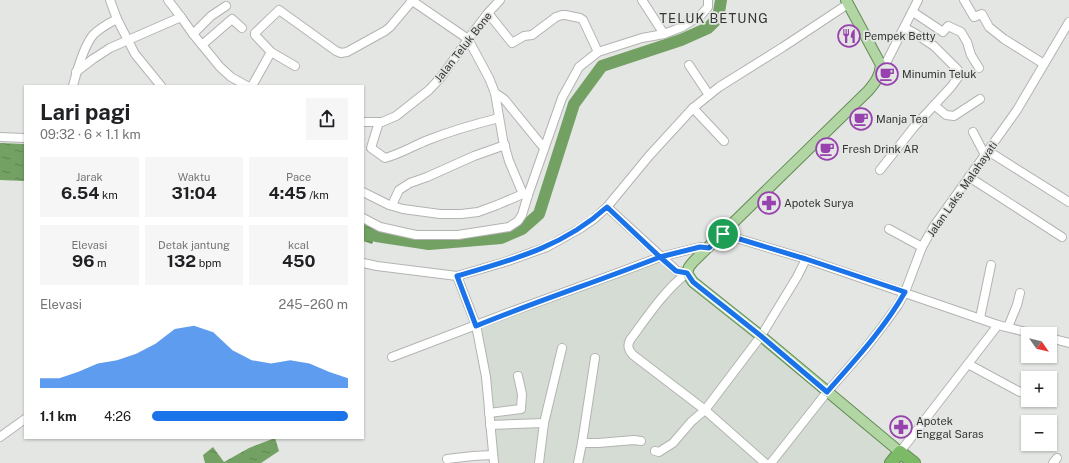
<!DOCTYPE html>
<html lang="id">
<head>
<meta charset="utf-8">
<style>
  body { margin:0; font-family:"Public Sans",sans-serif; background:#f6f6f6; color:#202124; height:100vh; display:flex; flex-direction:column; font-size:15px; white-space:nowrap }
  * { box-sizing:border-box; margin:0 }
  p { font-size:13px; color:#757577 }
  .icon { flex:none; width:22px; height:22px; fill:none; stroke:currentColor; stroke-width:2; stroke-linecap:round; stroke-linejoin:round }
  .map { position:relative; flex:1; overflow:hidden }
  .drawer { position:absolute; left:24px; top:85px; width:340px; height:354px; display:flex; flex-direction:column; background:#fff; border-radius:0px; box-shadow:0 1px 3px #0004 }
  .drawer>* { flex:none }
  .needle { width:26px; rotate:124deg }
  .buttons { position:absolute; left:1021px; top:327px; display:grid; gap:8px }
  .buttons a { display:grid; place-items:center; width:36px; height:36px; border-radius:0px; background:#fff; box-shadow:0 1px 3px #0004; font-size:20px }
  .pin { position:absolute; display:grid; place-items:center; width:34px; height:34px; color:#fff; margin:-17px; border:2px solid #fff; border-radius:50%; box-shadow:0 1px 4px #0007 }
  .round { display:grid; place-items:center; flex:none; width:42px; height:42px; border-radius:0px; background:#f6f6f6 }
  .summary { display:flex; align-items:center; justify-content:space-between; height:68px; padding:0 16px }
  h1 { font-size:22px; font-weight:700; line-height:30px }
  .figures { display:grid; grid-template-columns:repeat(3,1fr); gap:6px; height:68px; padding:4px 16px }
  .figures div { display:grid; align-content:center; border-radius:0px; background:#f6f6f6; text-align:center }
  .figures b { font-size:17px; font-weight:700 }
  .figures small { font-size:11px; font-weight:400 }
  .figures p { font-size:11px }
  .chart { height:112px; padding:8px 16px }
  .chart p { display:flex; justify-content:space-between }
  .chart svg { width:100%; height:72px; margin-top:4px; fill:#1a73e8; opacity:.7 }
  ul { padding:0 16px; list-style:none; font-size:13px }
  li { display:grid; grid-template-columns:64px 48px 1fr; align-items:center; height:30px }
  li i { height:10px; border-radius:5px; background:#1a73e8 }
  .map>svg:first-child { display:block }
  .built { fill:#d5dcd3 }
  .water { fill:url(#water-ripples) }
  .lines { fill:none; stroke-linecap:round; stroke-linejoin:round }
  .river { stroke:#73a164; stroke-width:12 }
  .minor-casing { stroke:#b3b4b2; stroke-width:10 }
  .major-casing { stroke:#648c56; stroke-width:12 }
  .highway-casing { stroke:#648c56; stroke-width:14 }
  .minor { stroke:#fff; stroke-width:8 }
  .major { stroke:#b1d6a4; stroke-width:10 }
  .highway { stroke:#7dba68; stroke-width:12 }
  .route-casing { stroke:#fff; stroke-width:8 }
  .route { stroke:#1a73e8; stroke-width:5 }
  .labels { text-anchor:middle; stroke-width:3.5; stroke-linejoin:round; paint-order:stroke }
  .poi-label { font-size:11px; fill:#353635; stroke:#e4e6e3; text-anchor:start }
  .street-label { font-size:11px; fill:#353635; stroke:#e4e6e3 }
  .quarter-label { font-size:13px; letter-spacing:1px; fill:#353635; stroke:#e4e6e3 }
</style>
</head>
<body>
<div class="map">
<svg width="1069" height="463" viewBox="0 0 1069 463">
  <defs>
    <pattern id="water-ripples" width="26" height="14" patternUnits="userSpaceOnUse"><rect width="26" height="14" fill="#73a164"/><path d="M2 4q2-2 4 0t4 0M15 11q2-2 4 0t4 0" fill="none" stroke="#5f8453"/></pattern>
  </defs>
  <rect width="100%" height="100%" fill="#e4e6e3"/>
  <path class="built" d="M660,257L917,463H494L476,325Z"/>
  <g class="water">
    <path d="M0,143L25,144V181L0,180Z"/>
    <path d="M363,219L379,228L372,244L363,241Z"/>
    <path d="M275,438L279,451L261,463H205L203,455L213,447L224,462L249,448Z"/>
  </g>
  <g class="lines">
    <path class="river" d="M376,236L429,244L501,238L522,229L539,214L574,104L602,66L681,40L708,28L718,18L721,0"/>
    <g class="minor-casing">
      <g id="minor">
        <path d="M110,0L117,19L135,54L161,86"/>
        <path d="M168,0L181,17L193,34L220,67L231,77L247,86"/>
        <path d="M411,0L468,39L489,78L495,93L503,140L509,161L523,194L528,195"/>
        <path d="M642,0L664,34"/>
        <path d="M964,0L974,17L982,14L989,27L1004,39L1044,64"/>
        <path d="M913,12L943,32L948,26L961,32L967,42L971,55L979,68"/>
        <path d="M488,13L512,43L524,36L532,35L556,17L562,15H565L580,18L583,20L598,52"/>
        <path d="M193,34L211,16L226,6"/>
        <path d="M202,45L232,19L242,28"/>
        <path d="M271,52L295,66"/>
        <path d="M689,65L709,95"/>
        <path d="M881,65L887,61L918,0"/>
        <path d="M76,72L93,59L110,48L181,17"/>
        <path d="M73,86C76,73 84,46 93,35C100,28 109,23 117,19"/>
        <path d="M252,86L271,52L255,35V33L279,10L336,51L341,53L347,52L385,31L390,27L412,1"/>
        <path d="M495,93L504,99L544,148"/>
        <path d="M934,105L946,115L954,116L980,99"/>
        <path d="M693,108L724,141"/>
        <path d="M363,122H382L396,116L429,90L442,76L468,39L488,13L500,0"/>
        <path d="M379,122L371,148L385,158C400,154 413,146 428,140C451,131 475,124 499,118"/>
        <path d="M973,132L985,155"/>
        <path d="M0,137L25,138"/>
        <path d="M988,151L1069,202"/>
        <path d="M880,170L914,127L951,87L959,76L958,70L934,46L916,34L905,28"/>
        <path d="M969,177L1062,237"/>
        <path d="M363,192L389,205L403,209L440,214H461L478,212L497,205L523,194"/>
        <path d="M392,205L399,190L410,183L427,177L474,156L505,145"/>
        <path d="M607,207L677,271L687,273"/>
        <path d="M363,218L380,227L416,235H458L509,227L518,221L522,215L528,195L562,98L579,67L598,52L642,38L664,34L682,27L701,15L708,7V0"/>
        <path d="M889,229L922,247"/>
        <path d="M723,234L806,259L998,325L1034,334"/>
        <path d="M363,263L377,266L457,276L505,262L547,247L581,228L594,219L607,207L649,156L693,108L719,87L783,47L848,4"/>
        <path d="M687,273C664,291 647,317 630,340C627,346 628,350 633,355L705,410L765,463"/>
        <path d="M457,276L476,325L486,377L494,463"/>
        <path d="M980,318L991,265"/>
        <path d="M1008,327L1017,305L1020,293"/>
        <path d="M1050,338L1069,343"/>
        <path d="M392,357L513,311L623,271L660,257L700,247L709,248"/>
        <path d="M968,364L1020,392"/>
        <path d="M489,413L521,409L522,394L518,376"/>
        <path d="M490,425L544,423"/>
        <path d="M0,437L25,419"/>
        <path d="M582,443H598L634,440L641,441"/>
        <path d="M655,451L659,452L673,443L691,422L705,410L761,336L797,277L806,259"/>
        <path d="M900,452L998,325"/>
        <path d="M447,459L473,456L493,455"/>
        <path d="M539,463L544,423L562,348"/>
        <path d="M578,463L582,443L595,358"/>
        <path d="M771,463L827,392L865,349L885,323L898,305L905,292L922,247L934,226L1017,110L1069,22"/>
        <path d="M1053,463L1057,458"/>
      </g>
    </g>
    <g class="major-casing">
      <path id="major" d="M846,0L881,65C880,76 875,83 868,91L693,262L689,267L687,273L693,282L761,336L900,452"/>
    </g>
    <g class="highway-casing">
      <path id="highway" d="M891,463L900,452L914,463"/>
    </g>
    <use href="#minor" class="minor"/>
    <use href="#major" class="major"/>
    <use href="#highway" class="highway"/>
  </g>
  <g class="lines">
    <g class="route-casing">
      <path id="route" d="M723,234L709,248L700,247L660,257L607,207C563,247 512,260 457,276L476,326C537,301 599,281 660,257L676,271L687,273L693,282L761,336L827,392C855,360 884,329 905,292L806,259L723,234"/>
    </g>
    <use href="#route" class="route"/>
  </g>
  <defs>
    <g id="restaurant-ring" transform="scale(1.15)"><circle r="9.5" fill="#e4e6e3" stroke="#9842af" stroke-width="1.5"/><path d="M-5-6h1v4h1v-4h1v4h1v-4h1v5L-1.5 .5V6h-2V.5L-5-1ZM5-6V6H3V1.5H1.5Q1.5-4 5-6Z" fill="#9842af"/></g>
    <g id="cafe-ring" transform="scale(1.15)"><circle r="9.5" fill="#e4e6e3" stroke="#9842af" stroke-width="1.5"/><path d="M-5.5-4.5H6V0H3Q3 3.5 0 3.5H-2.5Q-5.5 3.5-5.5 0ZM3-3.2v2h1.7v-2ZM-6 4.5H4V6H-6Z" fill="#9842af"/></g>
    <g id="pharmacy-ring" transform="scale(1.15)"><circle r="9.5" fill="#e4e6e3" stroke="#9842af" stroke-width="1.5"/><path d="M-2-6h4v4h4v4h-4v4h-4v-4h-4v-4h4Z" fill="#9842af"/></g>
  </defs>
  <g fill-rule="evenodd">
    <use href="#restaurant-ring" x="849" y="36"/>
    <use href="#cafe-ring" x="887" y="74"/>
    <use href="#cafe-ring" x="861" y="119"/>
    <use href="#cafe-ring" x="827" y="149"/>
    <use href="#pharmacy-ring" x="769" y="203"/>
    <use href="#pharmacy-ring" x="901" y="427"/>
  </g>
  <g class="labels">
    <g class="poi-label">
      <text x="864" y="40">Pempek Betty</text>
      <text x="902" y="78">Minumin Teluk</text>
      <text x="876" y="123">Manja Tea</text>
      <text x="842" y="153">Fresh Drink AR</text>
      <text x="784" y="207">Apotek Surya</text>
      <text x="916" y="425">Apotek<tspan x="916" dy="13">Enggal Saras</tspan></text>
    </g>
    <g class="street-label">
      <text transform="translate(463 47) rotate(-52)" y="4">Jalan Teluk Bone</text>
      <text transform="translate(962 189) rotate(-55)" y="4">Jalan Laks. Malahayati</text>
    </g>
    <g class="quarter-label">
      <text x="714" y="23">TELUK BETUNG</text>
    </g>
  </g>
</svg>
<div class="buttons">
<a><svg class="needle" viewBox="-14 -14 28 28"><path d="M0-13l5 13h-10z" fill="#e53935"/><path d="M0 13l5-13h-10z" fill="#757577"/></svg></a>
<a>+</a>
<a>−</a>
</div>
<div class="pin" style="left:723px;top:234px;background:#1e9e55"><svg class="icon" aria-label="arrive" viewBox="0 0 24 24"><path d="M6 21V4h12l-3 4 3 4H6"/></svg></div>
<section class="drawer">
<div class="summary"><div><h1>Lari pagi</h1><p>09:32 · 6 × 1.1 km</p></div><a class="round"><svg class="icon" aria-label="share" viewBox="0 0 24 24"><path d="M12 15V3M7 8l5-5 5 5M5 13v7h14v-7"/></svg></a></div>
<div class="figures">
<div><p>Jarak</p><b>6.54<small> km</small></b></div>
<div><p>Waktu</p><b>31:04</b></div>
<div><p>Pace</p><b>4:45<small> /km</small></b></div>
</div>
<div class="figures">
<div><p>Elevasi</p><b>96<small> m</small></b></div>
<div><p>Detak jantung</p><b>132<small> bpm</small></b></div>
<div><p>kcal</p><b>450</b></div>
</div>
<div class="chart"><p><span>Elevasi</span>245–260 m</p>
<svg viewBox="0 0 160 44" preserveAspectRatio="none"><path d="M0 44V38L10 38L20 34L30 29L40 27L50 23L60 17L70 8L80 6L90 10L100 21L110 27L120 29L130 27L140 29L150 34L160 38V44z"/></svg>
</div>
<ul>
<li><b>1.1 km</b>4:26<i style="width:100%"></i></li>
</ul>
</section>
</div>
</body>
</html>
